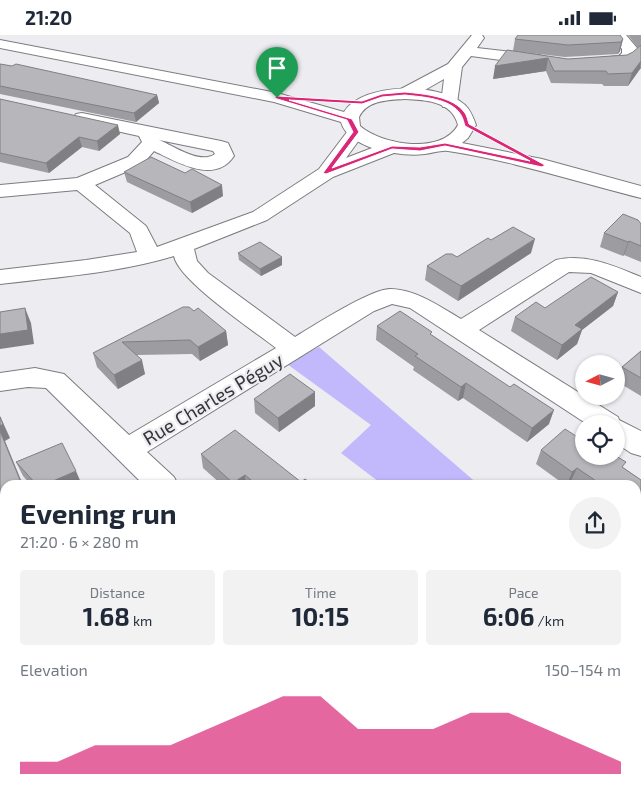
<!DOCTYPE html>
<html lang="en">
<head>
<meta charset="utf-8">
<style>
  body { margin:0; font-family:"Exo 2",sans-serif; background:#f2f2f3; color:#1f2937; height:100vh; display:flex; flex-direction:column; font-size:19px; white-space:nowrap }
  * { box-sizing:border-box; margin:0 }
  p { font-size:16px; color:#747a83 }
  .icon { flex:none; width:28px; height:28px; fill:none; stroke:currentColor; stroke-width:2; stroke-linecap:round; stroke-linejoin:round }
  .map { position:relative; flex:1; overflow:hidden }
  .sheet { position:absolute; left:0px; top:445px; width:641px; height:320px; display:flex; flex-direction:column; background:#fff; border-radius:15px 15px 0 0; box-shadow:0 1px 4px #0004 }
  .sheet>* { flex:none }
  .needle { width:32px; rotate:264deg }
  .buttons { position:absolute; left:575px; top:320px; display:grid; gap:10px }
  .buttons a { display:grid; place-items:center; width:50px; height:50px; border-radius:50%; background:#fff; box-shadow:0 1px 4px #0004; font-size:25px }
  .pin { position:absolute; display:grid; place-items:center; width:42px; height:42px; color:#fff; margin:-51px -21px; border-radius:50% 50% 50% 0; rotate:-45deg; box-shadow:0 0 5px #0007 }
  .pin .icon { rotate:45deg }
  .round { display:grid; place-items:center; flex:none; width:52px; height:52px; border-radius:26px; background:#f2f2f3 }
  .summary { display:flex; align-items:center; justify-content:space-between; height:85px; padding:0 20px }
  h1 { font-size:28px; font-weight:700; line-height:38px }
  .metrics { display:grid; grid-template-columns:repeat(3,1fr); gap:8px; height:85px; padding:5px 20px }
  .metrics div { display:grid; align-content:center; border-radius:5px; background:#f2f2f3; text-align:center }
  .metrics b { font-size:25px; font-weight:700 }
  .metrics small { font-size:14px; font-weight:400 }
  .metrics p { font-size:14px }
  .chart { height:140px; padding:10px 20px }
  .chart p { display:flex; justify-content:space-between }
  .chart svg { width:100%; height:90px; margin-top:5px; fill:#db2777; opacity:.7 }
  .status { display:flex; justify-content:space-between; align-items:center; height:35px; padding:0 25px; background:#fff; direction:ltr }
  .status svg { height:14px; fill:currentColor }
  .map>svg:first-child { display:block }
  .green { fill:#c2b9fd }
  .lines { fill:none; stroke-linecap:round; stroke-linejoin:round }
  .minor-casing { stroke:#7c7c80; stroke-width:2 }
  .major-casing { stroke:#7c7c80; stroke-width:2 }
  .minor { fill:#fff; fill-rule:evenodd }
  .major { fill:#fff; fill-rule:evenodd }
  .wall { fill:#9d9da1 }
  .shaded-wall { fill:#807f83 }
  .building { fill:#b7b6bb; stroke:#807f83 }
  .route { fill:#db2777; stroke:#fff; fill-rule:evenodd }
  .labels { text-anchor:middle; stroke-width:4.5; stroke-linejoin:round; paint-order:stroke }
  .street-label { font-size:19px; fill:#363537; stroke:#edecf1 }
</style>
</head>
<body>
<div class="status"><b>21:20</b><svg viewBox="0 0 49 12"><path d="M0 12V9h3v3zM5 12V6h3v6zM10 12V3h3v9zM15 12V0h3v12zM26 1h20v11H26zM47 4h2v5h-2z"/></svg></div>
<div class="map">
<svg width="641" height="765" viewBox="0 0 641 765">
  <rect width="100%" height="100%" fill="#edecf1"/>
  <g class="green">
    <path d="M319,312L479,450H383L341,418L371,390L287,329Z"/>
    <path d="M636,585L641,589V649L636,645Z"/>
  </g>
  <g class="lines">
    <g class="minor-casing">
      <g id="minor">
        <path d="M472,0H482L484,3L477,13L539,20L544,22L547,25L544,28L539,30L471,21L462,32L457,68L455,72H443L441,68L444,44L411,63H399L397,59L399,55L448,29Z"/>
        <path d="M611,0H626L637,13L638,20C629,32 605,34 591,30L589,27L591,24L619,21L622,18V14Z"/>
        <path d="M82,78L221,106L228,108L234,121C215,150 177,127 154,116L142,130L95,150L146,191L157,212L253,177L319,134L350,93L356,92L362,93L365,97L346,123L385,108L392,106L399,108L401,112L399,116L333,142L267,185L194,214L197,226L208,238L295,302C313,291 372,253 391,254C417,255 439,271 461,284L556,225C587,218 614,231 641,242V258L591,238L569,237L479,295L618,382L619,385L641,396V421L631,418L616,408V389H587L410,273L392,269L374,276L147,417L174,442L178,450H144L46,353L28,352L0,356V338L35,333L64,339L129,400L276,313C254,296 178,245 174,221C118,238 58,242 0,249V235L86,225L137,217L130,198L77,155L0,162V150L77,143L128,122L142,107L139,101L76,87L73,83L76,79ZM159,105L213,116L215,119C200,130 174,111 159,105Z"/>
        <path d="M0,685L5,687V739L0,737Z"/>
        <path d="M5,745V760H37L39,765H0V753Z"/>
        <path d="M475,760H518L520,765H477Z"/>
      </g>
    </g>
    <g class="major-casing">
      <path id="major" d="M0,5L277,58L344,77C363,47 440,47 465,70C471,76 473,82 476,90L468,103L462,108L542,124L641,151V163C577,147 514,126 448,116C441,115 433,118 425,119C408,121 389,118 372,113C359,108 345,101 341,87L274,67L0,13ZM405,64C426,65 452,66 458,90C442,120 382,110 360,91L359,82C367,65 388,65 405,64Z"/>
    </g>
    <use href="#minor" class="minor"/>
    <use href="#major" class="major"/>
  </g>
  <g class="wall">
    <path d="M628,0H641V34H640L628,51H604L602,49L551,48L546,36L493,44L507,15L568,24L627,20L633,17L638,13Z"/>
    <path d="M515,4H623L620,16L618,19L565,22L513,16Z"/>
    <path d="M0,29L157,60L159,68L136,87L0,59Z"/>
    <path d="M0,64L120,99L99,116L82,112L49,138L0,127Z"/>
    <path d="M124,137L223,161L192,178L127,147Z"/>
    <path d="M641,189V227L624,220L623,221L600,212L604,198Z"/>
    <path d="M491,205L531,218L458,266L425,245L427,231L457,222Z"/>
    <path d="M238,218L282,230L261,241L239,225Z"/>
    <path d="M618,257L613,271L582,295L577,309L557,325L511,296L515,282Z"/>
    <path d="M194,276L226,296L228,310L200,326L192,319L137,320L145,339L118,354L97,332L93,318Z"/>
    <path d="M377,291L432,300L549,389L527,407L463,363L458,366L413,335L414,332L376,305Z"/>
    <path d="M641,316V361L616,346L622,332Z"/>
    <path d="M254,364L315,371L279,397L255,378Z"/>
    <path d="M541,415L624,433L641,445V501L636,498V450H577L571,446L568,450H565L536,429Z"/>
    <path d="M201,419L301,447L313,450H222L203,433Z"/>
    <path d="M16,427L82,450H31L23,441Z"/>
    <path d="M309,760H327L320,765H311Z"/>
    <path d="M585,760H636L641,765H591Z"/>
  </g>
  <g class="shaded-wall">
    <path d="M623,4L620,16L618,19L621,7Z"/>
    <path d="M548,23L546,36L493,44L495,31Z"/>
    <path d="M641,26L640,34L628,51L632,38Z"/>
    <path d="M157,60L159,68L136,87L134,78Z"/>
    <path d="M118,90L120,99L99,116L97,106Z"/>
    <path d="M79,102L82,112L49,138L46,128Z"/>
    <path d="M222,150L223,161L192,178L190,167Z"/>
    <path d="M535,204L531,218L458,266L461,251Z"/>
    <path d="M629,206L624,220L623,221L628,207Z"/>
    <path d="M282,222V230L261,241L260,234Z"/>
    <path d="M618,257L613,271L582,295L577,309L557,325L562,310L575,290Z"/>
    <path d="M25,273L31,288L34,309L0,314V299Z"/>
    <path d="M226,296L228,310L200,326L198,312Z"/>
    <path d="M142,325L145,339L118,354L114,340Z"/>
    <path d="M466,348L463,363L458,366L461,352Z"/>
    <path d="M315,357V371L279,397L278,383Z"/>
    <path d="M554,375L549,389L527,407L532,393Z"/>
    <path d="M0,381L10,403L5,406L23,450H22L0,396Z"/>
    <path d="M577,433L571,446L567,450L572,437Z"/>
    <path d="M76,436L82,450H44Z"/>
    <path d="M245,440L246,450H234L233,448Z"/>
    <path d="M313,760H327L320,765H313Z"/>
  </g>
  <g class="building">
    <path d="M518,0H620L623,4L621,7L568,10L515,4Z"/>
    <path d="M641,10V26L632,38L608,39L606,36H554L548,23L495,31L507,15L568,24L627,20L633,17Z"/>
    <path d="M0,29L12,31L16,29L157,60L134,78L0,51Z"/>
    <path d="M0,64L118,90L97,106L79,102L46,128L0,118Z"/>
    <path d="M151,122L185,138L192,134L222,150L190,167L124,137Z"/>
    <path d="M623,179L638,185L641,189V211L629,206L628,207L604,198Z"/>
    <path d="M513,192L535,204L461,251L427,231L446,219H452L457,222L488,203L491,205Z"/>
    <path d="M260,207L282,222L260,234L238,218Z"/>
    <path d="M591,242L618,257L575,290L582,294L562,310L515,282L536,267L545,273Z"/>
    <path d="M183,272H189L194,276L198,273L226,296L198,312L190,305L122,307L142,325L114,340L93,318Z"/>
    <path d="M25,273L28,295L0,299V277Z"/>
    <path d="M400,276L432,297L430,299L510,352L514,349L554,375L532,393L466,348L461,352L415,321L418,319L377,291Z"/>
    <path d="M641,316V343L622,332Z"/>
    <path d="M290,339L315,357L278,383L254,364Z"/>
    <path d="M0,382L3,389L0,391Z"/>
    <path d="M565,394L584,406V421H616L626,427L622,432L641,445V482L636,479V450H602L577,433L572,437L541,415Z"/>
    <path d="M235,395L301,447L305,444L313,450H257L245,440L233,448L201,419Z"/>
    <path d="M0,396L22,450H5V470L0,457Z"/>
    <path d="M62,408L76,436L44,450H37L16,427Z"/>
    <path d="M636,730L641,734V765H610L604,760H636Z"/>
  </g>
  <path class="route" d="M405,57C424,59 453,61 465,78C467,81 468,86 469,89L545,130L542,132L445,111L420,116L392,114L326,139L323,138L353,97L347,85L274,63L277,61L362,66L382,59ZM405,60C422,62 451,63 461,80C463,83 464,88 465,91L530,126L445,108L420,112L392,111L332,133L359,97L352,84L289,65L362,69L382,62Z"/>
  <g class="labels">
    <g class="street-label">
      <text transform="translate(213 364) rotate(-31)" y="7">Rue Charles Péguy</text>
    </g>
  </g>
</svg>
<div class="buttons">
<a><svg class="needle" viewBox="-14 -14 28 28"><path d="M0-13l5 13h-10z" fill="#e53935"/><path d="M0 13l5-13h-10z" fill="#747a83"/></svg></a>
<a><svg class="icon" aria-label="locate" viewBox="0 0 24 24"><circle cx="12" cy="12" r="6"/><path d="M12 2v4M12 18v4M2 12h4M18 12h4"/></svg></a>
</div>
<div class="pin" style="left:277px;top:63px;background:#1e9e55"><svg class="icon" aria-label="arrive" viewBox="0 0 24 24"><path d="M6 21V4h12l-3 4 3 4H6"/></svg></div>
<section class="sheet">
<div class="summary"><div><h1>Evening run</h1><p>21:20 · 6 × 280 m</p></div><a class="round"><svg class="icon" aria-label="share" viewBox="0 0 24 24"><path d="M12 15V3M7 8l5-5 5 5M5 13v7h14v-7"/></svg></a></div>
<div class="metrics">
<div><p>Distance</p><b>1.68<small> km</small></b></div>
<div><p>Time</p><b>10:15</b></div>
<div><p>Pace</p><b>6:06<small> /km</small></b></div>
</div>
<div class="chart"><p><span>Elevation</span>150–154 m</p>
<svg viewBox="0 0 160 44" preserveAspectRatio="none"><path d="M0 44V38L10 38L20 30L30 30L40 30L50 22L60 14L70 6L80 6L90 22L100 22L110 22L120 14L130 14L140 22L150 30L160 38V44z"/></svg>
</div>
</section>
</div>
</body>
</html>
